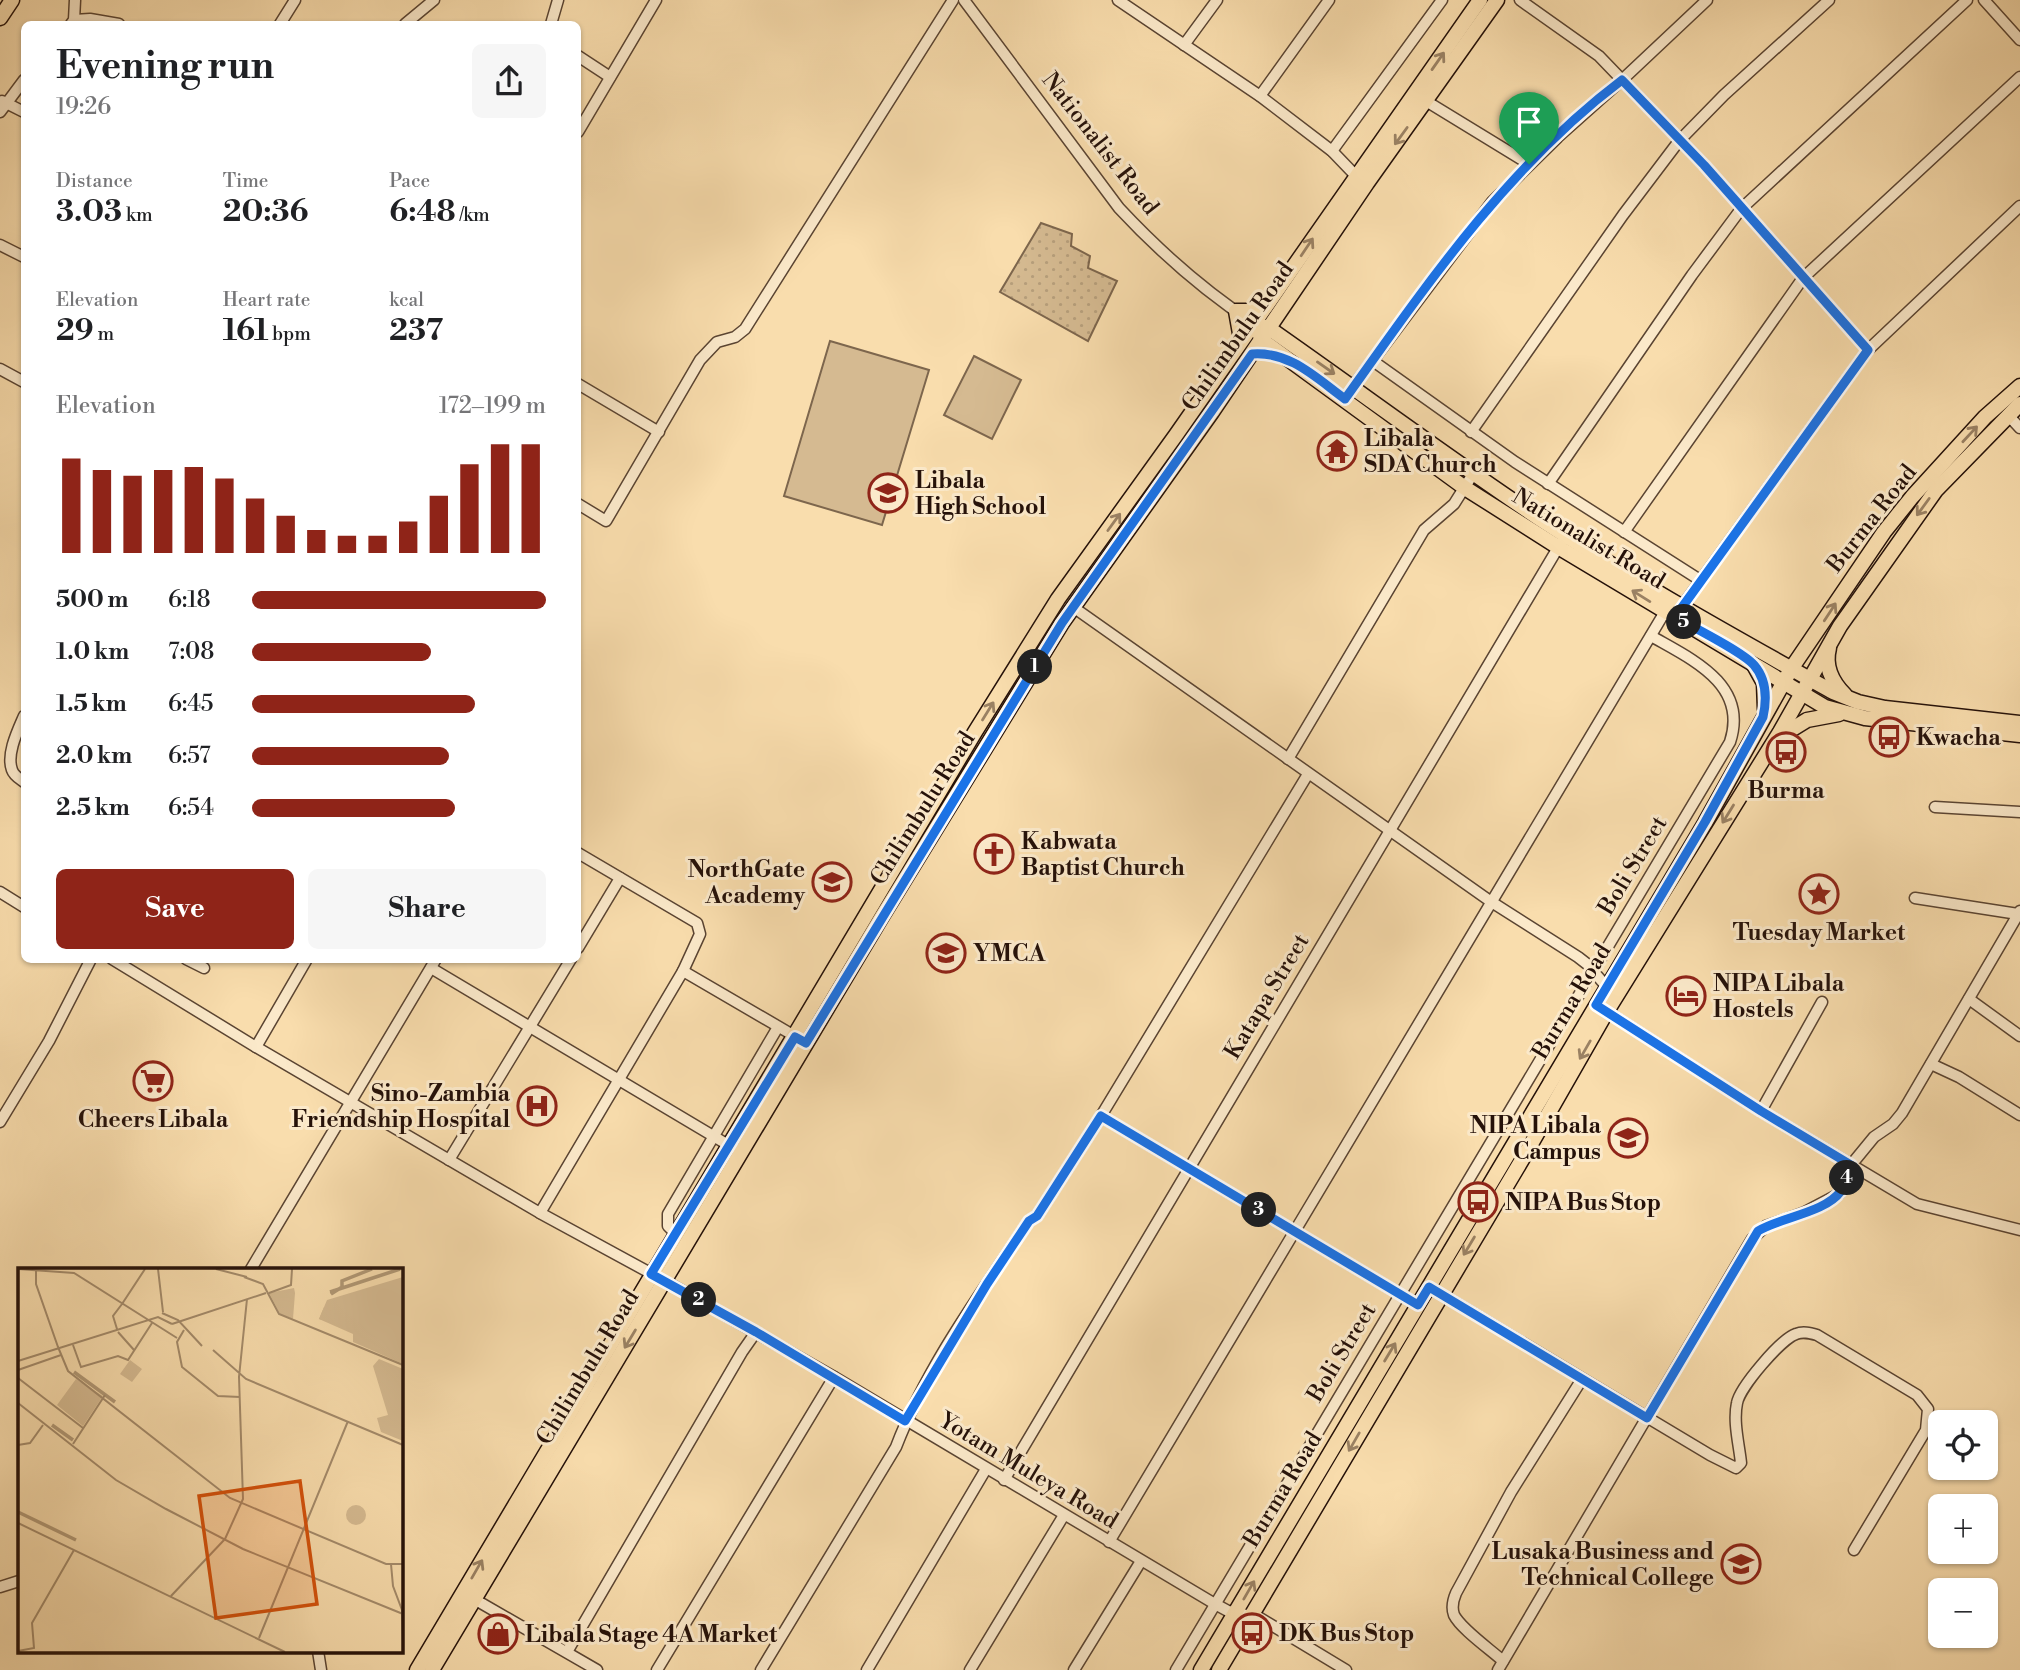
<!DOCTYPE html>
<html lang="en">
<head>
<meta charset="utf-8">
<style>
  body { margin:0; font-family:"Libre Bodoni",serif; background:#f6f6f6; color:#202124; height:100vh; display:flex; flex-direction:column; font-size:26px; white-space:nowrap }
  * { box-sizing:border-box; margin:0 }
  p { font-size:23px; color:#757577 }
  .icon { flex:none; width:38px; height:38px; fill:none; stroke:currentColor; stroke-width:2; stroke-linecap:round; stroke-linejoin:round }
  .map { position:relative; flex:1; overflow:hidden }
  .panel { position:absolute; left:21px; top:21px; width:560px; height:942px; display:flex; flex-direction:column; background:#fff; border-radius:10px; box-shadow:0 2px 5px #0004 }
  .panel>* { flex:none }
  .buttons { position:absolute; left:1928px; top:1410px; display:grid; gap:14px }
  .buttons a { display:grid; place-items:center; width:70px; height:70px; border-radius:10px; background:#fff; box-shadow:0 2px 5px #0004; font-size:35px }
  .pin { position:absolute; display:grid; place-items:center; width:60px; height:60px; color:#fff; margin:-72px -30px; border-radius:50% 50% 50% 0; rotate:-45deg; box-shadow:0 0 7px #0007 }
  .pin .icon { rotate:45deg }
  .km { position:absolute; width:35px; height:35px; margin:-18px; border-radius:50%; background:#222; color:#fff; font-size:19px; line-height:35px; text-align:center }
  .round { display:grid; place-items:center; flex:none; width:74px; height:74px; border-radius:10px; background:#f6f6f6 }
  .summary { display:flex; align-items:center; justify-content:space-between; height:119px; padding:0 35px }
  h1 { font-size:38px; font-weight:700; line-height:52px }
  .metrics { display:grid; grid-template-columns:repeat(3,1fr); gap:10px; height:119px; padding:7px 35px }
  .metrics div { display:grid; align-content:center }
  .metrics b { font-size:30px; font-weight:700 }
  .metrics small { font-size:19px; font-weight:400 }
  .metrics p { font-size:19px }
  .chart { height:196px; padding:14px 35px }
  .chart p { display:flex; justify-content:space-between }
  .chart svg { width:100%; height:126px; margin-top:7px; stroke:#8f2418; stroke-width:6 }
  .cta { display:flex; gap:14px; margin-top:auto; padding:14px 35px }
  .cta a { flex:1; height:80px; border-radius:10px; background:#8f2418; color:#fff; font-size:28px; font-weight:700; line-height:80px; text-align:center }
  .cta a+a { background:#f6f6f6; color:#202124 }
  ul { padding:0 35px; list-style:none; font-size:23px }
  li { display:grid; grid-template-columns:112px 84px 1fr; align-items:center; height:52px }
  li i { height:18px; border-radius:9px; background:#8f2418 }
  .map>svg:first-child { display:block }
  .grass { fill:url(#grass-dots); stroke:#7d664d; stroke-width:2 }
  .pitch { fill:#d5ba91; stroke:#7d664d; stroke-width:2 }
  .lines { fill:none; stroke-linecap:round; stroke-linejoin:round }
  .minor-casing { stroke:#5a4432; stroke-width:13 }
  .major-casing { stroke:#251109; stroke-width:17 }
  .minor { stroke:#fbe9ca; stroke-width:10 }
  .major { stroke:#f9ddad; stroke-width:14 }
  .oneway { stroke:#9a8163 }
  .route-casing { stroke:#fff; stroke-width:14 }
  .route { stroke:#1a73e8; stroke-width:9 }
  .labels { text-anchor:middle; stroke-width:6; stroke-linejoin:round; paint-order:stroke }
  .street-label { font-size:23px; fill:#251109; stroke:#fbe9ca }
  .poi-label { font-size:23px; font-weight:bold; fill:#251109; stroke:#fbe9ca; text-anchor:start }
  .inset-river { fill:none; stroke:#b19875; stroke-width:3.5 }
  .inset-road { fill:none; stroke:#a48b6b; stroke-width:2 }
  .view { fill:#d4520c; fill-opacity:0.15; stroke:#d4520c; stroke-width:3.5 }
  .inset-edge { fill:none; stroke:#251109; stroke-width:3.5 }
</style>
</head>
<body>
<div class="map">
<svg width="2020" height="1670" viewBox="0 0 2020 1670">
  <defs>
    <pattern id="grass-dots" width="8" height="8" patternUnits="userSpaceOnUse" patternTransform="scale(1.75)"><rect width="8" height="8" fill="#d5ba91"/><path d="M2 2h.1M6 6h.1" fill="none" stroke="#b79f7c" stroke-width="1.8" stroke-linecap="round"/></pattern>
  </defs>
  <rect width="100%" height="100%" fill="#f9ddad"/>
  <filter id="stains"><feTurbulence type="fractalNoise" baseFrequency=".00286" numOctaves="4"/><feColorMatrix values="0 0 0 0 .2 0 0 0 0 .09 0 0 0 0 .02 0 0 0 .5 -.17"/></filter>
  <radialGradient id="worn" r=".72"><stop offset=".6" stop-color="#630" stop-opacity="0"/><stop offset="1" stop-color="#630" stop-opacity=".3"/></radialGradient>
  <path class="grass" d="M1041,223L1072,234L1071,246L1090,256L1088,268L1117,281L1088,341L1000,292Z"/>
  <g class="pitch">
    <path d="M830,341L929,370L882,525L784,496Z"/>
    <path d="M974,356L1021,380L992,439L944,415Z"/>
  </g>
  <g class="lines">
    <g class="minor-casing">
      <g id="minor">
        <path d="M964,0L1119,208C1160,252 1203,290 1253,323"/>
        <path d="M1118,0L1260,96L1332,151L1356,176"/>
        <path d="M1520,0L1599,56L1704,165L1868,350"/>
        <path d="M1984,0L2020,40"/>
        <path d="M74,20L90,19L119,24"/>
        <path d="M71,24L74,20L75,0"/>
        <path d="M280,24L295,0"/>
        <path d="M405,24L434,0"/>
        <path d="M551,24L558,0"/>
        <path d="M1184,45L1217,0"/>
        <path d="M578,56L610,77"/>
        <path d="M1260,96L1329,0"/>
        <path d="M2,101L24,112"/>
        <path d="M1426,101L1529,164"/>
        <path d="M0,112L24,80"/>
        <path d="M578,132L656,0"/>
        <path d="M1332,151L1442,0"/>
        <path d="M0,245L24,257"/>
        <path d="M1373,361L1515,462L1700,580"/>
        <path d="M0,369L24,382"/>
        <path d="M578,384L659,432"/>
        <path d="M1349,392L1492,202L1558,137L1622,80L1707,0"/>
        <path d="M2008,415L2020,428"/>
        <path d="M1471,432L1623,215L1679,141L1724,95L1829,0"/>
        <path d="M1548,484L1692,275L1741,209L1967,0"/>
        <path d="M578,504L606,521L700,360L717,342L735,337L745,329L953,0"/>
        <path d="M1624,532L1803,278L2020,77"/>
        <path d="M1073,607L1490,901L1578,957L1587,964L1606,986"/>
        <path d="M1678,612L1868,350L2020,206"/>
        <path d="M24,716C18,730 6,754 12,770C14,776 20,779 24,782"/>
        <path d="M1288,759L1424,530L1454,504L1473,474"/>
        <path d="M1935,807L2020,812"/>
        <path d="M0,892L24,907"/>
        <path d="M1915,898L2018,914"/>
        <path d="M578,948L620,878"/>
        <path d="M112,959L256,1047L540,1213L665,1281L834,1377L1215,1604L1228,1611L1260,1618L1346,1670"/>
        <path d="M186,959L204,968"/>
        <path d="M431,968L735,1149"/>
        <path d="M683,971L798,1038"/>
        <path d="M1969,999L2020,1036"/>
        <path d="M1601,1008L1761,1111L1917,1204L2020,1230"/>
        <path d="M256,1047L307,959"/>
        <path d="M1931,1064L1959,1077L2020,1115"/>
        <path d="M1761,1111L1822,1002"/>
        <path d="M1101,1116L1418,1305"/>
        <path d="M0,1122L49,1041L91,959"/>
        <path d="M449,1160L571,959"/>
        <path d="M540,1213L683,971L700,934L697,923L578,853"/>
        <path d="M676,1234L668,1226V1214L778,1027"/>
        <path d="M251,1269L436,959"/>
        <path d="M1436,1291L1710,1455L1736,1468L1741,1463C1739,1444 1733,1422 1737,1403C1740,1387 1781,1339 1796,1334C1803,1331 1810,1333 1817,1335L1917,1395L1928,1409L1926,1430L1854,1550"/>
        <path d="M1004,1480L1562,541"/>
        <path d="M1109,1542L1669,605"/>
        <path d="M0,1587L19,1581"/>
        <path d="M474,1599L597,1670"/>
        <path d="M318,1651L321,1670"/>
        <path d="M567,1652L742,1352L756,1332"/>
        <path d="M1503,1661C1491,1650 1461,1629 1454,1615C1451,1607 1453,1600 1456,1593L1511,1492L1582,1379"/>
        <path d="M657,1670L834,1377"/>
        <path d="M761,1670L896,1447C927,1366 981,1293 1029,1221L1037,1216L1101,1116L1308,774"/>
        <path d="M867,1670L986,1469"/>
        <path d="M970,1670L1064,1515"/>
        <path d="M1074,1670L1141,1561"/>
        <path d="M1176,1670L1730,742C1749,684 1691,659 1651,636"/>
        <path d="M1498,1670L1752,1239L1766,1226L1803,1213L1839,1194L1851,1165L1874,1137L1893,1124L1902,1113L2020,911"/>
      </g>
    </g>
    <g class="major-casing">
      <g id="major">
        <path d="M0,18L12,0"/>
        <path d="M1262,326L1270,329C1363,394 1454,462 1549,525C1641,585 1738,639 1833,692L1858,702L1885,708L2020,723"/>
        <path d="M1259,333L1262,340L1465,488L1558,547L1825,707L1865,718L2020,735"/>
        <path d="M1241,339L1236,311H1255L1265,307"/>
        <path d="M1829,648C1824,667 1832,682 1845,695"/>
        <path d="M1754,665L1764,683L1765,709"/>
        <path d="M1781,736L1807,720L1839,714"/>
        <path d="M417,1670L975,732L1058,599L1176,435L1480,0"/>
        <path d="M432,1670L881,918L1062,623L1212,412L1367,183L1497,0"/>
        <path d="M1201,1670L1705,823L1791,669L1884,532L1912,497L1985,417L2020,386"/>
        <path d="M1219,1670L1523,1158L1607,1011L1780,732L1840,626L1936,490L2020,404"/>
      </g>
    </g>
    <use href="#minor" class="minor"/>
    <use href="#major" class="major"/>
  </g>
  <defs><path id="oneway-shaft" d="M-6 0H5M1.5-3L5.5 0L1.5 3" fill="none" stroke-width="1.6" stroke-linecap="round" stroke-linejoin="round" transform="scale(1.75)"/></defs>
  <g class="oneway">
    <use href="#oneway-shaft" transform="translate(1438 61) rotate(-55)"/>
    <use href="#oneway-shaft" transform="translate(1401 136) rotate(126)"/>
    <use href="#oneway-shaft" transform="translate(1307 247) rotate(-56)"/>
    <use href="#oneway-shaft" transform="translate(1326 368) rotate(35)"/>
    <use href="#oneway-shaft" transform="translate(1970 434) rotate(-47)"/>
    <use href="#oneway-shaft" transform="translate(1923 507) rotate(126)"/>
    <use href="#oneway-shaft" transform="translate(1114 522) rotate(-54)"/>
    <use href="#oneway-shaft" transform="translate(1641 596) rotate(-148)"/>
    <use href="#oneway-shaft" transform="translate(1830 612) rotate(-57)"/>
    <use href="#oneway-shaft" transform="translate(988 711) rotate(-58)"/>
    <use href="#oneway-shaft" transform="translate(1728 814) rotate(122)"/>
    <use href="#oneway-shaft" transform="translate(1585 1050) rotate(120)"/>
    <use href="#oneway-shaft" transform="translate(1469 1246) rotate(121)"/>
    <use href="#oneway-shaft" transform="translate(630 1339) rotate(121)"/>
    <use href="#oneway-shaft" transform="translate(1390 1352) rotate(-59)"/>
    <use href="#oneway-shaft" transform="translate(1354 1442) rotate(120)"/>
    <use href="#oneway-shaft" transform="translate(477 1569) rotate(-60)"/>
    <use href="#oneway-shaft" transform="translate(1249 1590) rotate(-60)"/>
  </g>
  <g class="lines">
    <g class="route-casing">
      <path id="route" d="M1622,80L1704,165L1868,350L1675,617C1693,627 1743,652 1754,665C1767,680 1767,699 1763,717L1705,822L1596,1005L1761,1111L1851,1165C1848,1174 1847,1183 1841,1191C1825,1213 1781,1217 1758,1231L1647,1418L1429,1287L1418,1305L1101,1116L1037,1216L1029,1221L987,1284L905,1421L756,1332L651,1274L795,1037L806,1043L1062,623L1252,354C1290,351 1316,378 1345,399C1427,284 1508,166 1622,80Z"/>
    </g>
    <use href="#route" class="route"/>
  </g>
  <defs>
    <g id="temple-ring" transform="scale(2.0125)"><circle r="9.5" fill="#fbe9ca" stroke="#8f2418" stroke-width="1.5"/><path d="M0-6L5-2H3V0L6.5 2.5H4V6H1.5V3h-3V6H-4V2.5H-6.5L-3 0V-2H-5Z" fill="#8f2418"/></g>
    <g id="school-ring" transform="scale(2.0125)"><circle r="9.5" fill="#fbe9ca" stroke="#8f2418" stroke-width="1.5"/><path d="M0-5L7-2L0 1L-7-2ZM-4 1L0 2.5L4 1V4Q0 6-4 4Z" fill="#8f2418"/></g>
    <g id="bus-ring" transform="scale(2.0125)"><circle r="9.5" fill="#fbe9ca" stroke="#8f2418" stroke-width="1.5"/><path d="M-5-6H5V4H4V6H2V4H-2V6H-4V4H-5ZM-3.5-4V0h7V-4ZM-3.5 1.2v1.5H-2V1.2ZM2 1.2v1.5H3.5V1.2Z" fill="#8f2418"/></g>
    <g id="church-ring" transform="scale(2.0125)"><circle r="9.5" fill="#fbe9ca" stroke="#8f2418" stroke-width="1.5"/><path d="M-1.2-6h2.4v3.5h3.3v2.4h-3.3V6h-2.4V-.1h-3.3v-2.4h3.3Z" fill="#8f2418"/></g>
    <g id="sight-ring" transform="scale(2.0125)"><circle r="9.5" fill="#fbe9ca" stroke="#8f2418" stroke-width="1.5"/><path d="M0-6L1.8-2.2L6-1.7L2.9 1.2L3.7 5.4L0 3.3L-3.7 5.4L-2.9 1.2L-6-1.7L-1.8-2.2Z" fill="#8f2418"/></g>
    <g id="university-ring" transform="scale(2.0125)"><circle r="9.5" fill="#fbe9ca" stroke="#8f2418" stroke-width="1.5"/><path d="M0-5L7-2L0 1L-7-2ZM-4 1L0 2.5L4 1V4Q0 6-4 4Z" fill="#8f2418"/></g>
    <g id="hotel-ring" transform="scale(2.0125)"><circle r="9.5" fill="#fbe9ca" stroke="#8f2418" stroke-width="1.5"/><path d="M-6-4.5h1.5V1H6V5H4.5V3h-9V5H-6ZM-4 0a1.8 1.8 0 1 1 3.6 0ZM.5 0V-2.5h3Q6-2.5 6 0Z" fill="#8f2418"/></g>
    <g id="supermarket-ring" transform="scale(2.0125)"><circle r="9.5" fill="#fbe9ca" stroke="#8f2418" stroke-width="1.5"/><path d="M-6-5.5h2.5l.6 2H6L4.5 2H-2.5L-4.4-4H-6ZM-1.5 3.2a1.3 1.3 0 1 0 .1 0ZM3 3.2a1.3 1.3 0 1 0 .1 0Z" fill="#8f2418"/></g>
    <g id="hospital-ring" transform="scale(2.0125)"><circle r="9.5" fill="#fbe9ca" stroke="#8f2418" stroke-width="1.5"/><path d="M-5-5h3v3.5h4V-5h3V5h-3V1.5h-4V5h-3Z" fill="#8f2418"/></g>
    <g id="shop-ring" transform="scale(2.0125)"><circle r="9.5" fill="#fbe9ca" stroke="#8f2418" stroke-width="1.5"/><path d="M-5-2.5h2.3a2.7 3.5 0 0 1 5.4 0H5L5.5 6h-11ZM-1.5-2.5h3a1.5 2.3 0 0 0-3 0Z" fill="#8f2418"/></g>
  </defs>
  <g fill-rule="evenodd">
    <use href="#temple-ring" x="1337" y="451"/>
    <use href="#school-ring" x="888" y="493"/>
    <use href="#bus-ring" x="1889" y="737"/>
    <use href="#bus-ring" x="1786" y="752"/>
    <use href="#church-ring" x="994" y="854"/>
    <use href="#school-ring" x="832" y="882"/>
    <use href="#sight-ring" x="1819" y="894"/>
    <use href="#university-ring" x="946" y="953"/>
    <use href="#hotel-ring" x="1686" y="996"/>
    <use href="#supermarket-ring" x="153" y="1081"/>
    <use href="#hospital-ring" x="537" y="1106"/>
    <use href="#university-ring" x="1628" y="1138"/>
    <use href="#bus-ring" x="1478" y="1202"/>
    <use href="#university-ring" x="1741" y="1564"/>
    <use href="#bus-ring" x="1252" y="1633"/>
    <use href="#shop-ring" x="498" y="1634"/>
  </g>
  <g class="labels">
    <g class="street-label">
      <text transform="translate(1101 143) rotate(52)" y="8">Nationalist Road</text>
      <text transform="translate(1237 336) rotate(-55)" y="8">Chilimbulu Road</text>
      <text transform="translate(1871 518) rotate(-52)" y="8">Burma Road</text>
      <text transform="translate(1589 538) rotate(31)" y="8">Nationalist Road</text>
      <text transform="translate(922 808) rotate(-58)" y="8">Chilimbulu Road</text>
      <text transform="translate(1632 865) rotate(-59)" y="8">Boli Street</text>
      <text transform="translate(1266 996) rotate(-59)" y="8">Katapa Street</text>
      <text transform="translate(1571 1001) rotate(-59)" y="8">Burma Road</text>
      <text transform="translate(1341 1352) rotate(-59)" y="8">Boli Street</text>
      <text transform="translate(587 1367) rotate(-59)" y="8">Chilimbulu Road</text>
      <text transform="translate(1029 1470) rotate(31)" y="8">Yotam Muleya Road</text>
      <text transform="translate(1282 1489) rotate(-59)" y="8">Burma Road</text>
    </g>
    <g class="poi-label">
      <text x="1364" y="446">Libala<tspan x="1364" dy="26">SDA Church</tspan></text>
      <text x="915" y="488">Libala<tspan x="915" dy="26">High School</tspan></text>
      <text x="1916" y="745">Kwacha</text>
      <text x="1786" y="798" text-anchor="middle">Burma</text>
      <text x="1021" y="849">Kabwata<tspan x="1021" dy="26">Baptist Church</tspan></text>
      <text x="805" y="877" text-anchor="end">NorthGate<tspan x="805" dy="26">Academy</tspan></text>
      <text x="1819" y="940" text-anchor="middle">Tuesday Market</text>
      <text x="973" y="961">YMCA</text>
      <text x="1713" y="991">NIPA Libala<tspan x="1713" dy="26">Hostels</tspan></text>
      <text x="510" y="1101" text-anchor="end">Sino-Zambia<tspan x="510" dy="26">Friendship Hospital</tspan></text>
      <text x="153" y="1127" text-anchor="middle">Cheers Libala</text>
      <text x="1601" y="1133" text-anchor="end">NIPA Libala<tspan x="1601" dy="26">Campus</tspan></text>
      <text x="1505" y="1210">NIPA Bus Stop</text>
      <text x="1714" y="1559" text-anchor="end">Lusaka Business and<tspan x="1714" dy="26">Technical College</tspan></text>
      <text x="1279" y="1641">DK Bus Stop</text>
      <text x="525" y="1642">Libala Stage 4A Market</text>
    </g>
  </g>
  <g transform="translate(18 1268)">
    <rect width="385" height="385" fill="#f9ddad"/>
    <path d="M385,9V96L335,74V66L301,51L309,32ZM361,91L385,101V173L363,164L359,150L370,147L355,98Z" fill="#d5ba91"/>
    <path d="M306,39L321,48L322,54L328,52L326,58L301,51ZM363,93L385,102L364,97L369,107L370,103L374,105V111L370,109L373,123L368,127L356,100Z" fill="#d5ba91"/>
    <path d="M276,20L277,25L275,51L262,46L251,25ZM112,92L124,101L114,114L102,106ZM58,111L85,128L65,158L39,137ZM328 247a10 10 0 1 1 20 0a10 10 0 1 1-20 0Z" fill="#d5ba91"/>
    <path class="inset-river" d="M317,22L313,26L324,19V13L354,1M312,24L382,1M56,104L97,134M34,157L55,172M0,244L58,272"/>
    <path class="inset-road" d="M0,1L56,5L159,70M140,1L145,44M198,1L229,9M18,2V16L40,79M226,9L245,16L261,46L385,97M251,25L273,17L274,1M104,36L127,1M144,45L160,52L184,78M154,56L248,25M99,61L95,48L104,36M166,62L159,74L164,99L200,128L222,129M100,64L116,82M55,77L63,99L100,88L110,92L134,55M40,79L50,103L212,230L368,296H385M195,82L228,111L385,177M0,93L140,49L154,56M0,102L43,87M0,110L65,160M0,135L98,212L148,241L225,281L385,346M55,176L87,127M0,177L12,175L25,157M0,255L267,384M207,271L225,231L221,109L229,31M373,296L375,318L384,342L385,374M153,328L207,271M241,370L330,153M0,383L16,380L14,355L56,282"/>
    <path class="view" d="M282,213L299,336L198,350L181,228Z"/>
    <rect width="385" height="385" class="inset-edge"/>
  </g>
  <rect width="100%" height="100%" filter="url(#stains)"/>
  <rect width="100%" height="100%" fill="url(#worn)"/>
</svg>
<div class="buttons">
<a><svg class="icon" aria-label="locate" viewBox="0 0 24 24"><circle cx="12" cy="12" r="6"/><path d="M12 2v4M12 18v4M2 12h4M18 12h4"/></svg></a>
<a>+</a>
<a>−</a>
</div>
<div class="pin" style="left:1529px;top:164px;background:#1e9e55"><svg class="icon" aria-label="arrive" viewBox="0 0 24 24"><path d="M6 21V4h12l-3 4 3 4H6"/></svg></div>
<b class="km" style="left:1035px;top:667px">1</b>
<b class="km" style="left:699px;top:1300px">2</b>
<b class="km" style="left:1259px;top:1210px">3</b>
<b class="km" style="left:1847px;top:1178px">4</b>
<b class="km" style="left:1684px;top:622px">5</b>
<section class="panel">
<div class="summary"><div><h1>Evening run</h1><p>19:26</p></div><a class="round"><svg class="icon" aria-label="share" viewBox="0 0 24 24"><path d="M12 15V3M7 8l5-5 5 5M5 13v7h14v-7"/></svg></a></div>
<div class="metrics">
<div><p>Distance</p><b>3.03<small> km</small></b></div>
<div><p>Time</p><b>20:36</b></div>
<div><p>Pace</p><b>6:48<small> /km</small></b></div>
</div>
<div class="metrics">
<div><p>Elevation</p><b>29<small> m</small></b></div>
<div><p>Heart rate</p><b>161<small> bpm</small></b></div>
<div><p>kcal</p><b>237</b></div>
</div>
<div class="chart"><p><span>Elevation</span>172–199 m</p>
<svg viewBox="0 0 160 44" preserveAspectRatio="none"><path d="M5 44V11M15 44V15M25 44V17M35 44V15M45 44V14M55 44V18M65 44V25M75 44V31M85 44V36M95 44V38M105 44V38M115 44V33M125 44V24M135 44V13M145 44V6M155 44V6"/></svg>
</div>
<ul>
<li><b>500 m</b>6:18<i style="width:100%"></i></li>
<li><b>1.0 km</b>7:08<i style="width:61%"></i></li>
<li><b>1.5 km</b>6:45<i style="width:76%"></i></li>
<li><b>2.0 km</b>6:57<i style="width:67%"></i></li>
<li><b>2.5 km</b>6:54<i style="width:69%"></i></li>
</ul>
<div class="cta"><a>Save</a><a>Share</a></div>
</section>
</div>
</body>
</html>
